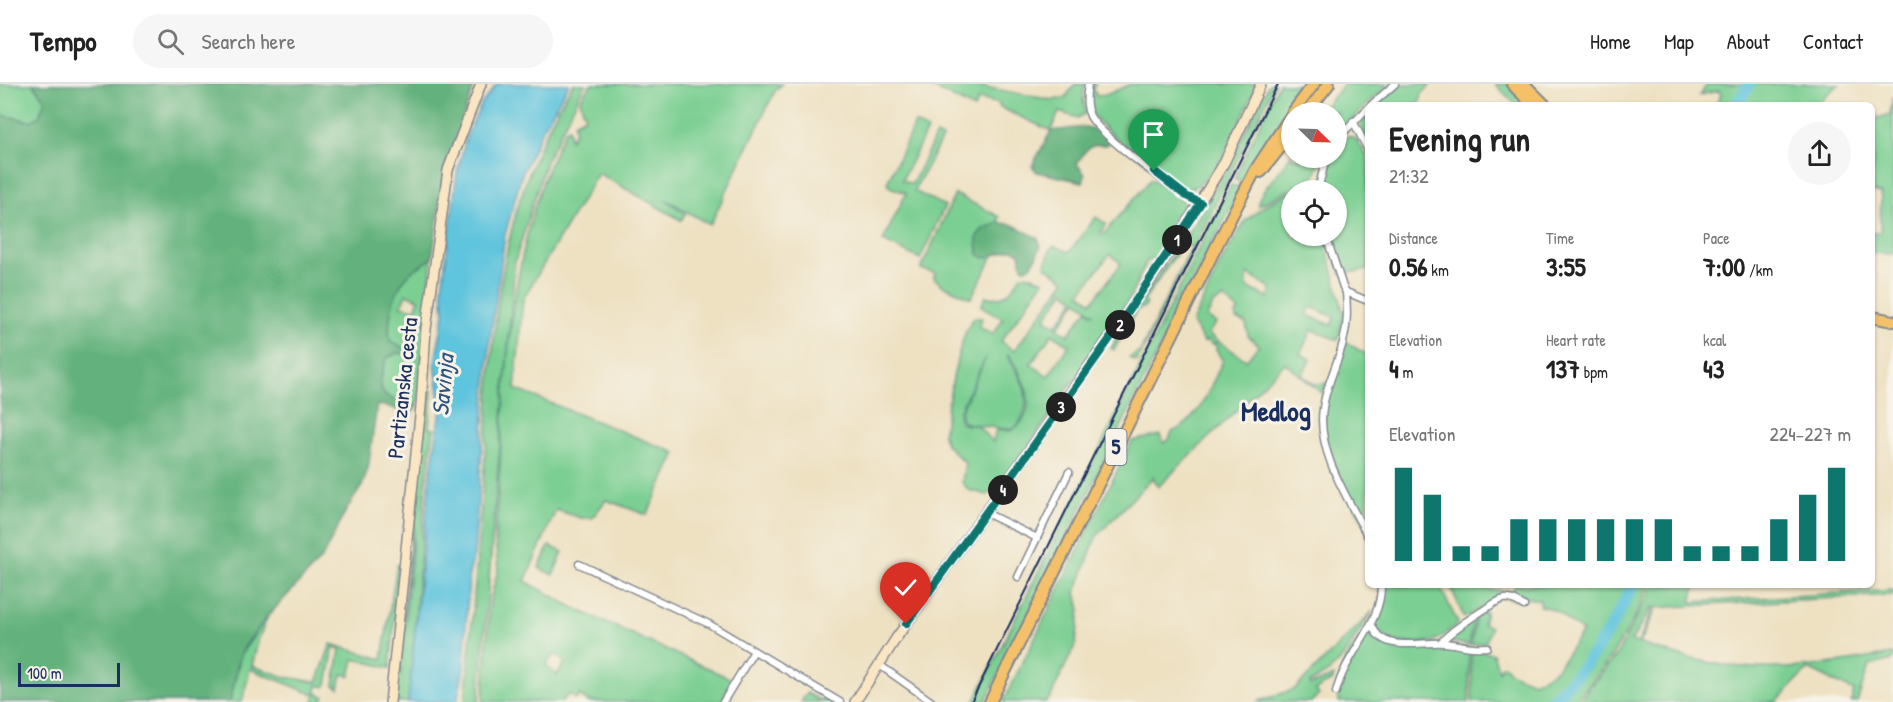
<!DOCTYPE html>
<html lang="en">
<head>
<meta charset="utf-8">
<style>
  body { margin:0; font-family:"Patrick Hand",sans-serif; background:#f6f6f6; color:#222; height:100vh; display:flex; flex-direction:column; font-size:22px; white-space:nowrap }
  * { box-sizing:border-box; margin:0 }
  p { font-size:20px; color:#767676 }
  .icon { flex:none; width:33px; height:33px; fill:none; stroke:currentColor; stroke-width:2; stroke-linecap:round; stroke-linejoin:round }
  .map { position:relative; flex:1; overflow:hidden }
  .sheet { position:absolute; left:1365px; top:18px; width:510px; height:486px; display:flex; flex-direction:column; background:#fff; border-radius:9px; box-shadow:0 2px 4px #0004 }
  .sheet>* { flex:none }
  .needle { width:39px; rotate:113deg }
  .fabs { position:absolute; left:1281px; top:18px; display:grid; gap:12px }
  .fabs a { display:grid; place-items:center; width:66px; height:66px; border-radius:50%; background:#fff; box-shadow:0 2px 4px #0004; font-size:30px }
  .scale { position:absolute; left:18px; bottom:15px; width:102px; box-sizing:border-box; padding-left:6px; border:3px solid #1b2f5e; border-top:0; font-size:16px; line-height:21px; white-space:nowrap; color:#1b2f5e; -webkit-text-stroke:4px #f7f3e8; paint-order:stroke }
  .pin { position:absolute; display:grid; place-items:center; width:51px; height:51px; color:#fff; margin:-62px -26px; border-radius:50% 50% 50% 0; rotate:-45deg; box-shadow:0 0 6px #0007 }
  .pin .icon { rotate:45deg }
  .km { position:absolute; width:30px; height:30px; margin:-15px; border-radius:50%; background:#222; color:#fff; font-size:16px; line-height:30px; text-align:center }
  .round { display:grid; place-items:center; flex:none; width:63px; height:63px; border-radius:32px; background:#f6f6f6 }
  .head { display:flex; align-items:center; justify-content:space-between; height:102px; padding:0 24px }
  h1 { font-size:33px; font-weight:800; line-height:45px }
  .metrics { display:grid; grid-template-columns:repeat(3,1fr); gap:9px; height:102px; padding:6px 24px }
  .metrics div { display:grid; align-content:center }
  .metrics b { font-size:26px; font-weight:800 }
  .metrics small { font-size:16px; font-weight:400 }
  .metrics p { font-size:16px }
  .chart { height:168px; padding:12px 24px }
  .chart p { display:flex; justify-content:space-between }
  .chart svg { width:100%; height:108px; margin-top:6px; stroke:#0f766e; stroke-width:6 }
  header { display:flex; align-items:center; gap:36px; box-sizing:border-box; height:84px; padding:0 30px; background:#fff; border-bottom:2px solid #e0e0e0 }
  header strong { font-size:28px }
  nav { display:flex; gap:33px; margin-inline-start:auto; font-size:21px }
  .search { width:420px; height:54px; background:#f6f6f6; display:flex; align-items:center; gap:15px; box-sizing:border-box; padding:0 21px; border-radius:33px; color:#767676; font-size:22px }
  .map>svg:first-child { display:block }
  .green { fill:#7bcf93; stroke:#4b7f78; stroke-width:1.5; fill-rule:evenodd }
  .forest { fill:#64b27d; stroke:#40706e; stroke-width:1.5 }
  .water { fill:#5fc4dd; stroke:#3d7a9e; stroke-width:1.5 }
  .lines { fill:none; stroke-linecap:round; stroke-linejoin:round }
  .river { stroke:#5fc4dd; stroke-width:12 }
  .street-casing { stroke:#848890; stroke-width:9 }
  .secondary-casing { stroke:#848890; stroke-width:12 }
  .primary-casing { stroke:#848890; stroke-width:14 }
  .street { stroke:#fff; stroke-width:6 }
  .secondary { stroke:#fbe6c3; stroke-width:9 }
  .primary { stroke:#f4c16a; stroke-width:10 }
  .rail { stroke:#1b2f5e; stroke-width:2 }
  .route-casing { stroke:#fff; stroke-width:12 }
  .route { stroke:#0f766e; stroke-width:8 }
  .labels { text-anchor:middle; stroke-width:6; stroke-linejoin:round; paint-order:stroke }
  .shield { fill:#f7f3e8; stroke:#5d6a87; stroke-width:1.5 }
  .shield-label { font-size:21px; font-weight:bold; fill:#1b2f5e }
  .street-label { font-size:22px; fill:#1b2f5e; stroke:#f7f3e8 }
  .water-label { font-size:24px; font-style:italic; fill:#2c547e; stroke:#f7f3e8 }
  .district-label { font-size:28px; font-weight:bold; fill:#1b2f5e; stroke:#f7f3e8 }
</style>
</head>
<body>
<header>
<strong>Tempo</strong>
<div class="search"><svg class="icon" aria-label="search" viewBox="0 0 24 24"><circle cx="10" cy="10" r="6"/><path d="M15 15l6 6"/></svg>Search here</div>
<nav><a>Home</a><a>Map</a><a>About</a><a>Contact</a></nav>
</header>
<div class="map">
<svg width="1893" height="618" viewBox="0 0 1893 618">
  <rect width="100%" height="100%" fill="#f7f3e8"/>
  <filter id="ink" filterUnits="userSpaceOnUse"><feTurbulence type="fractalNoise" baseFrequency=".0167" numOctaves="2"/><feDisplacementMap in="SourceGraphic" scale="12" xChannelSelector="R" yChannelSelector="G"/><feConvolveMatrix kernelMatrix="1 2 1 2 8 2 1 2 1" color-interpolation-filters="sRGB"/></filter>
  <filter id="wash" filterUnits="userSpaceOnUse"><feTurbulence type="fractalNoise" baseFrequency=".008" numOctaves="4" result="noise"/><feDisplacementMap in="SourceGraphic" scale="24" xChannelSelector="R" yChannelSelector="G"/><feGaussianBlur stdDeviation="1.35" result="paint"/><feColorMatrix in="noise" values="0 0 0 0 0 0 0 0 0 0 0 0 0 0 0 0 0 1.4 0 .05"/><feComposite in="paint" operator="in"/></filter>
  <g filter="url(#wash)">
    <rect width="100%" height="100%" fill="#eee1c2"/>
    <g class="green">
      <path d="M0,0H33L45,16L39,33L30,37L0,31Z"/>
      <path d="M573,0H585L546,77L515,177L479,618H465C472,541 478,463 484,386C494,247 495,122 573,0Z"/>
      <path d="M590,0H782L775,7L710,141L665,115L686,130L681,136L598,89L523,215L515,305L676,369L647,431L606,416L592,434H581L556,426L525,497L576,525L734,596L720,618H588L580,611L576,615L569,610L561,618H483L490,517L498,486L495,452C506,316 502,171 565,46L569,44L570,56L575,47L574,39L585,33L580,16ZM555,570L565,579L557,591L546,581Z"/>
      <path d="M916,0H969L1052,16L1065,14L1075,0H1085L1083,14L1086,29L1078,34L1059,28L1051,47L999,23L1000,20L979,15L974,25L936,5Z"/>
      <path d="M1092,0H1095L1093,6L1097,12L1106,11L1131,0H1257C1244,27 1219,101 1187,105C1173,103 1102,45 1094,32C1088,22 1088,11 1092,0Z"/>
      <path d="M1269,0H1275L1137,278L1129,274L1140,268L1192,162H1182L1145,215L1146,222L1137,226L1114,266L1111,264L1120,246L1196,137L1224,90Z"/>
      <path d="M1279,0H1308L1276,44L1212,159L985,618H974L1218,125L1231,101L1238,103L1241,97L1234,94Z"/>
      <path d="M1344,0H1389L1337,50L1336,28H1320Z"/>
      <path d="M1399,0H1431L1422,10L1419,21H1375Z"/>
      <path d="M1495,0H1508L1529,21H1516Z"/>
      <path d="M1708,0H1745L1732,21H1716L1721,10L1719,7L1699,11Z"/>
      <path d="M1753,0H1840L1826,11L1818,21H1739Z"/>
      <path d="M1893,14V170L1872,169V149H1880L1881,109L1872,107V36L1890,30Z"/>
      <path d="M1368,27V61L1360,41Z"/>
      <path d="M915,39L927,46L902,96L912,100L936,51L942,54L914,107L945,122L920,175L883,157L906,109L890,103L887,99Z"/>
      <path d="M1348,52L1355,54L1368,73V186L1340,190L1329,152H1336V106H1322L1321,103L1328,74H1336L1337,60Z"/>
      <path d="M1291,70L1292,74H1321L1315,92L1258,122C1256,109 1285,84 1291,70Z"/>
      <path d="M1151,95L1162,100L1186,120C1190,135 1163,175 1147,177L1129,216L1008,392L1003,393L988,411L968,406L962,398L965,379L946,360L943,351C946,328 959,246 975,233L982,234L979,243L993,250L1003,235L981,222L986,212C1004,218 1013,206 1021,191L1032,192L1044,197L1001,257L1014,267L1059,205L1063,209L1045,234L1056,242L1074,217L1076,218L1058,244L1068,251L1087,226L1094,230L1060,203L1065,196L1045,182L1051,164L1055,162L1069,168L1096,133L1106,140L1101,149L1103,151ZM1110,170L1121,180L1092,218L1080,209ZM1052,250L1069,261L1048,292L1031,280ZM1009,271C1024,295 1042,327 1011,347L996,345L993,358L977,341H966L960,338L959,328L986,273L961,327V335L965,339C975,340 1007,347 1013,345C1017,343 1020,338 1022,334C1033,311 1020,292 1007,272Z"/>
      <path d="M1291,107L1292,152H1324L1344,231L1338,256L1312,246L1300,270L1311,275L1302,291L1314,300L1327,299L1322,309L1285,279L1158,403L1153,393L1096,453L1076,508L1080,526L1076,559L1051,612L1046,618H1003L1132,357L1160,351L1163,359L1169,356L1172,348C1200,337 1210,302 1223,277L1216,266V259L1212,261L1208,256L1204,258L1192,239L1221,178L1245,137L1266,121ZM1247,190L1271,204L1268,214L1247,203ZM1224,214L1239,227L1236,230V235L1246,239L1248,252L1259,261L1246,276L1208,250L1216,239L1207,233L1213,220ZM1311,223L1335,233L1332,241L1307,231Z"/>
      <path d="M955,110L1000,133L998,136L1004,141L990,178L971,214L942,201L934,194L935,189L921,185Z"/>
      <path d="M432,174L418,321L386,314C377,303 383,286 386,275L396,269L407,270L406,265L390,257C387,236 393,205 409,190C416,183 425,180 432,174ZM406,210L419,215L415,225L401,222Z"/>
      <path d="M1345,258L1368,271V447C1349,411 1320,367 1324,325C1326,303 1338,279 1345,258Z"/>
      <path d="M432,306L429,344L434,345L426,399L409,618H393L419,373L399,582L400,593L427,307Z"/>
      <path d="M549,462L563,468L553,491L539,484Z"/>
      <path d="M397,481H400L390,584L354,575L350,592L342,590L339,604L334,601L340,566L334,563L327,600L325,603L318,601L315,608L324,612L321,618H314L315,611L250,585L242,618H230L241,570L268,532L259,554L252,582L286,593L317,598L331,560L382,575Z"/>
      <path d="M1383,501H1443L1440,503L1458,539C1451,545 1444,553 1435,556C1419,562 1379,561 1375,540L1382,523Z"/>
      <path d="M1450,501L1513,508L1515,501H1629C1607,546 1582,586 1542,618H1472L1471,565L1493,570L1499,587L1501,582H1506L1509,588L1533,598L1555,587L1583,547C1564,539 1566,527 1540,522V516L1526,514L1525,517L1499,513L1464,534Z"/>
      <path d="M1636,501H1650C1631,544 1607,585 1573,618H1557L1594,576Z"/>
      <path d="M1654,501H1696L1691,518L1893,506V511L1651,524L1631,557L1638,559L1653,525L1655,526L1640,560C1673,570 1708,581 1743,583C1792,588 1844,578 1893,570V576L1869,582L1857,618H1851L1854,607L1808,585L1776,618H1578L1617,570Z"/>
      <path d="M1373,527L1339,578L1330,587L1310,599L1311,601L1334,592L1333,596L1316,606L1319,611L1311,618H1256L1295,605Z"/>
      <path d="M1486,528L1483,540L1491,543L1486,558L1471,561L1476,531Z"/>
      <path d="M1474,533L1469,561L1447,557V554Z"/>
      <path d="M1366,552L1389,560H1441L1469,564V618H1339C1335,595 1346,564 1366,552Z"/>
      <path d="M807,609L821,617L824,613L834,618H801Z"/>
    </g>
    <g class="forest">
      <path d="M33,0H475L445,85L432,174C425,180 416,183 409,190C393,205 387,236 390,257L410,267L407,270L396,269L386,275C373,313 384,315 418,321L410,332L391,323L377,321L368,385L362,402L348,423L322,474L268,532L245,562L238,578L230,618H0V31L30,37L39,33L45,16Z"/>
      <path d="M1085,43L1095,45L1109,56L1107,61C1089,59 1085,66 1077,80L1085,91L1083,98L1037,88L1032,82L1051,47Z"/>
      <path d="M998,139L1011,140L1038,154L1041,162L1032,181L1027,185L1022,183L1020,169L1013,165L985,174L978,170L977,152L983,145Z"/>
    </g>
    <path class="water" d="M497,0H569L541,48L522,90L505,151L490,256L474,471L469,490L464,583L457,618H408L430,392L441,326L435,278L444,230L442,204L457,89L467,50L482,19Z"/>
    <g class="lines">
      <g class="river">
        <path d="M1737,21L1749,0"/>
        <path d="M1549,618C1587,587 1612,544 1633,501"/>
      </g>
    </g>
  </g>
  <g filter="url(#ink)">
    <g class="lines">
      <g class="street-casing">
        <g id="street">
          <path d="M1088,0C1086,11 1085,22 1090,32C1101,52 1179,111 1201,119"/>
          <path d="M1371,21L1395,0"/>
          <path d="M1353,37L1368,66"/>
          <path d="M1336,56L1368,24"/>
          <path d="M1318,106L1326,74"/>
          <path d="M1326,152L1343,203L1346,208L1368,217"/>
          <path d="M1346,208C1347,224 1348,238 1344,254C1339,278 1326,300 1323,324C1316,368 1349,416 1368,453"/>
          <path d="M986,429L1037,454L1018,493"/>
          <path d="M1037,454L1069,388"/>
          <path d="M579,480L709,540L840,618"/>
          <path d="M1372,541C1382,570 1421,557 1444,559C1459,560 1472,565 1487,563"/>
          <path d="M1441,558C1454,544 1467,537 1482,527C1499,517 1504,508 1524,522"/>
          <path d="M878,580L932,618"/>
          <path d="M1336,608C1346,568 1382,540 1381,501"/>
          <path d="M723,618L754,567"/>
        </g>
      </g>
      <g class="secondary-casing">
        <g id="secondary">
          <path d="M390,618L421,322L426,245L448,86L481,0"/>
          <path d="M855,618L897,553L1161,181L1224,79L1261,0"/>
        </g>
      </g>
      <g class="primary-casing">
        <g id="primary">
          <path d="M1512,0L1533,21"/>
          <path d="M1524,0L1545,21"/>
          <path d="M1293,28L1314,0"/>
          <path d="M1307,28L1329,0"/>
          <path d="M1261,88L1292,49"/>
          <path d="M1872,233L1893,237"/>
          <path d="M990,618L1227,141L1256,85L1292,30"/>
        </g>
      </g>
      <use href="#street" class="street"/>
      <use href="#secondary" class="secondary"/>
      <use href="#primary" class="primary"/>
      <path class="rail" d="M971,618L1278,0"/>
    </g>
  </g>
  <g class="lines" filter="url(#ink)">
    <g class="route-casing">
      <path id="route" d="M906,540L1109,256L1201,119L1186,112L1154,87"/>
    </g>
    <use href="#route" class="route"/>
  </g>
  <g class="labels">
    <rect class="shield" x="1105.5" y="345" width="21" height="36" rx="4.5"/>
    <g class="shield-label">
      <text x="1116" y="370">5</text>
    </g>
    <g class="street-label">
      <text transform="translate(402 304) rotate(-84)" y="8">Partizanska cesta</text>
    </g>
    <g class="water-label">
      <text transform="translate(443 301) rotate(-85)" y="8">Savinja</text>
    </g>
    <g class="district-label">
      <text x="1276" y="337">Medlog</text>
    </g>
  </g>
</svg>
<div class="fabs">
<a><svg class="needle" viewBox="-14 -14 28 28"><path d="M0-13l5 13h-10z" fill="#e53935"/><path d="M0 13l5-13h-10z" fill="#767676"/></svg></a>
<a><svg class="icon" aria-label="locate" viewBox="0 0 24 24"><circle cx="12" cy="12" r="6"/><path d="M12 2v4M12 18v4M2 12h4M18 12h4"/></svg></a>
</div>
<div class="scale">100 m</div>
<div class="pin" style="left:1154px;top:87px;background:#1e9e55"><svg class="icon" aria-label="arrive" viewBox="0 0 24 24"><path d="M6 21V4h12l-3 4 3 4H6"/></svg></div>
<div class="pin" style="left:906px;top:540px;background:#d93025"><svg class="icon" aria-label="check" viewBox="0 0 24 24"><path d="M5 12l5 5 9-10"/></svg></div>
<b class="km" style="left:1177px;top:156px">1</b>
<b class="km" style="left:1120px;top:241px">2</b>
<b class="km" style="left:1061px;top:323px">3</b>
<b class="km" style="left:1003px;top:406px">4</b>
<section class="sheet">
<div class="head"><div><h1>Evening run</h1><p>21:32</p></div><a class="round"><svg class="icon" aria-label="share" viewBox="0 0 24 24"><path d="M12 15V3M7 8l5-5 5 5M5 13v7h14v-7"/></svg></a></div>
<div class="metrics">
<div><p>Distance</p><b>0.56<small> km</small></b></div>
<div><p>Time</p><b>3:55</b></div>
<div><p>Pace</p><b>7:00<small> /km</small></b></div>
</div>
<div class="metrics">
<div><p>Elevation</p><b>4<small> m</small></b></div>
<div><p>Heart rate</p><b>137<small> bpm</small></b></div>
<div><p>kcal</p><b>43</b></div>
</div>
<div class="chart"><p><span>Elevation</span>224–227 m</p>
<svg viewBox="0 0 160 44" preserveAspectRatio="none"><path d="M5 44V6M15 44V17M25 44V38M35 44V38M45 44V27M55 44V27M65 44V27M75 44V27M85 44V27M95 44V27M105 44V38M115 44V38M125 44V38M135 44V27M145 44V17M155 44V6"/></svg>
</div>
</section>
</div>
</body>
</html>
